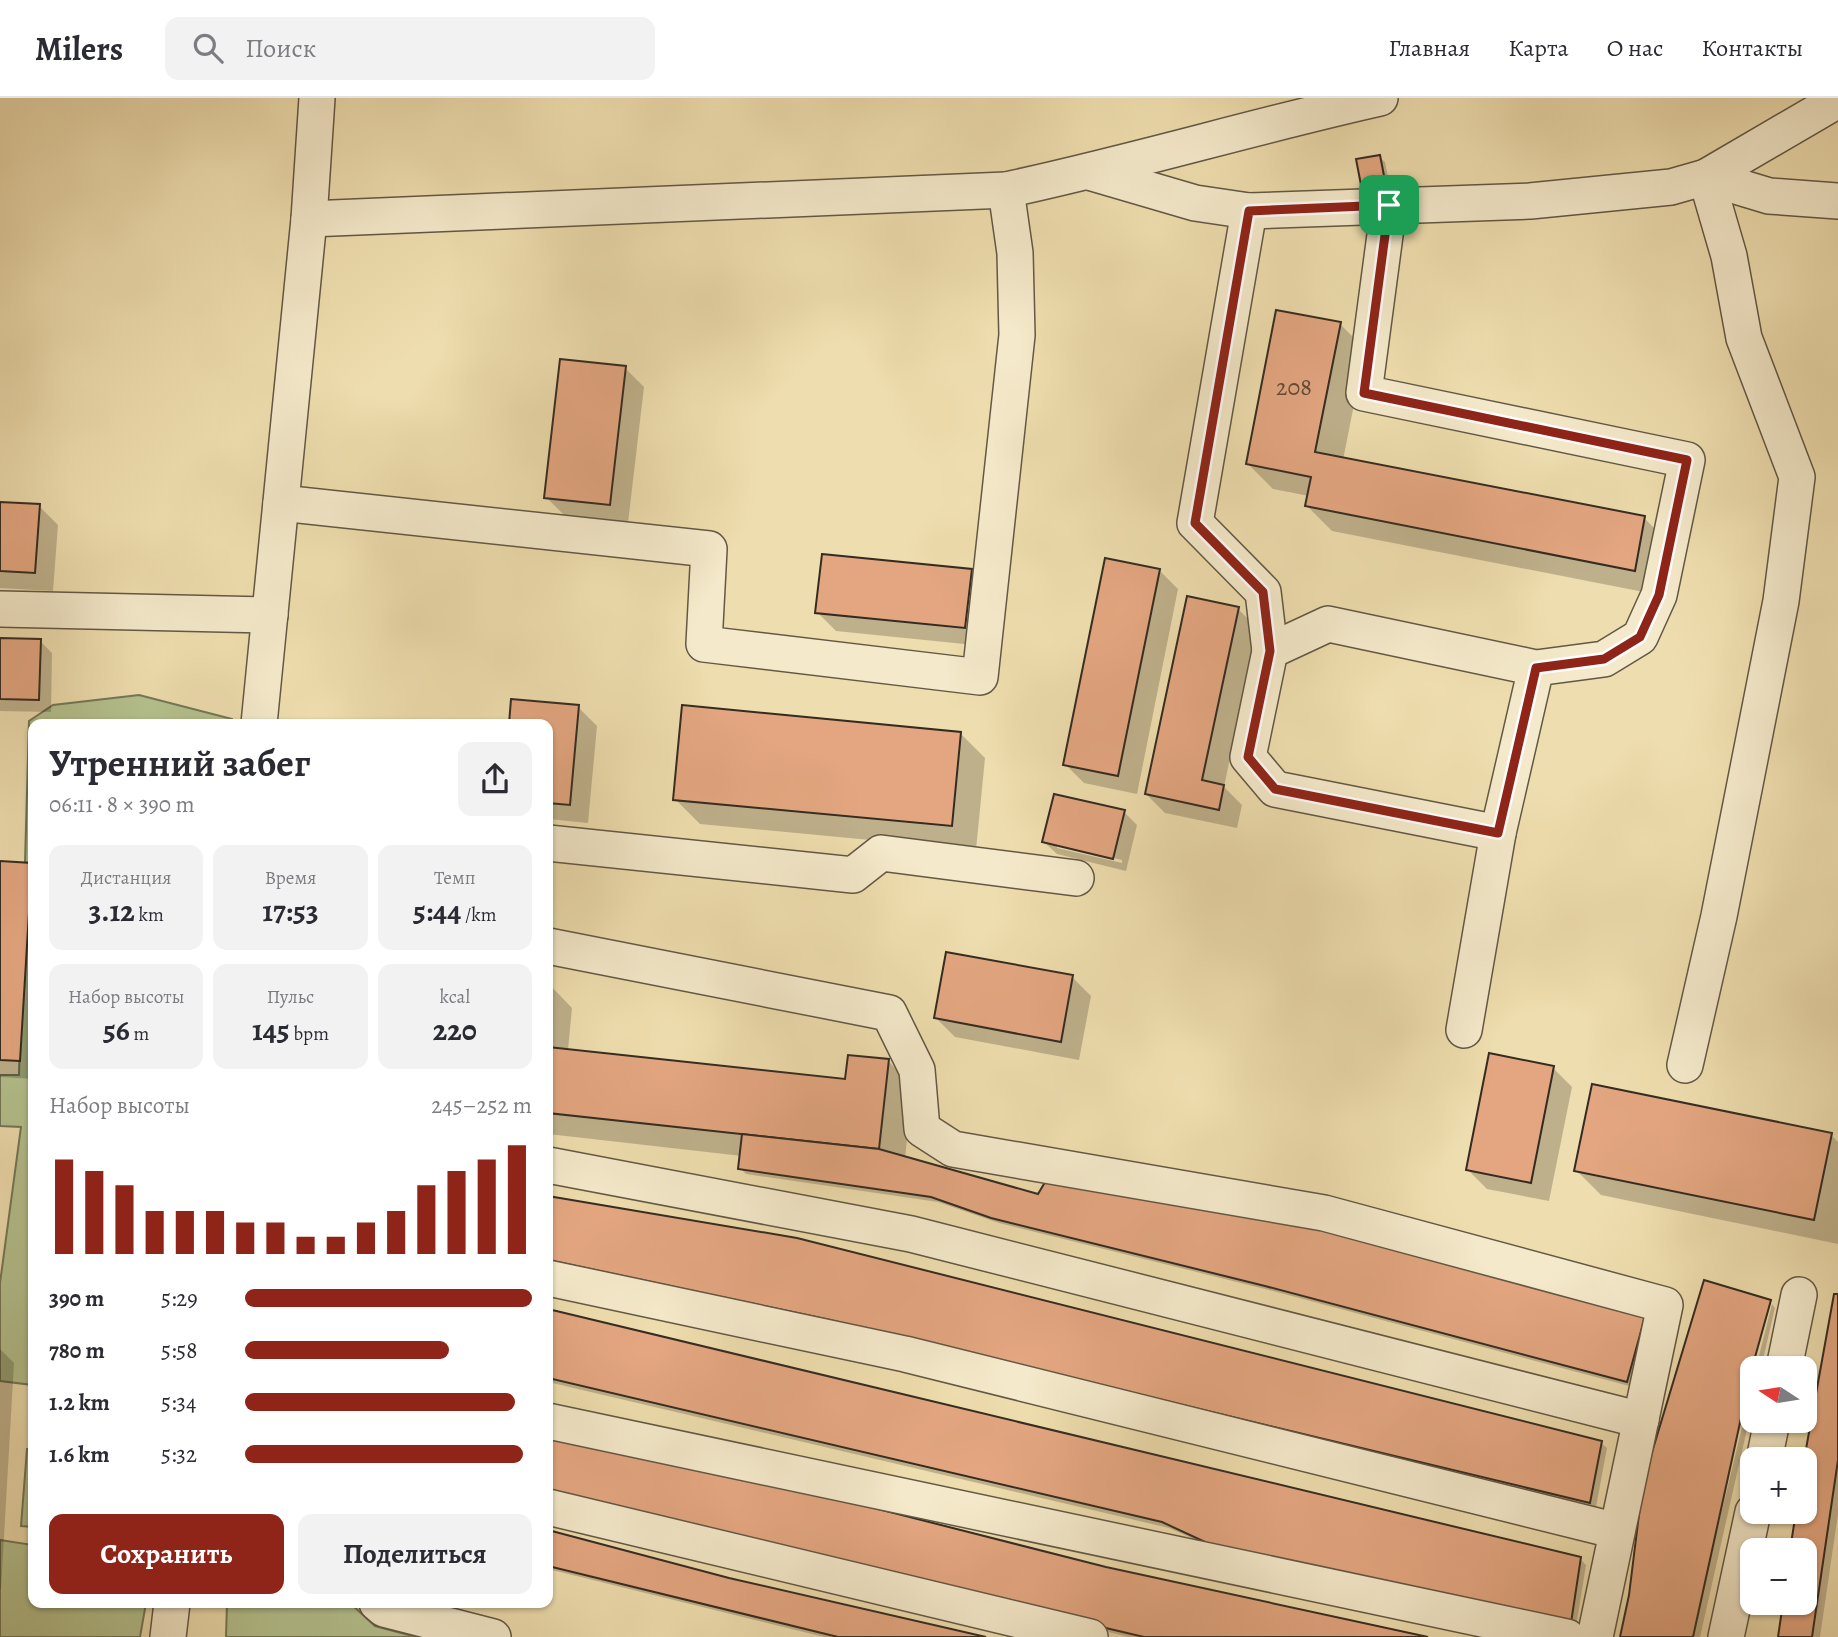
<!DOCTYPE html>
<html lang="ru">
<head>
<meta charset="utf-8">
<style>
  body { margin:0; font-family:Alegreya,serif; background:#f2f2f3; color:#2b2b33; height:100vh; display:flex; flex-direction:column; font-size:26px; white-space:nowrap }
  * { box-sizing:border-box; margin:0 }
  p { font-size:23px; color:#7c7c81 }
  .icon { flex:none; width:38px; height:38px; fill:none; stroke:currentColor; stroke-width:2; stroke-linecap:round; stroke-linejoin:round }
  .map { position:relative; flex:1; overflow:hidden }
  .panel { position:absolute; left:28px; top:621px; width:525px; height:889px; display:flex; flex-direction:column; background:#fff; border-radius:14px; box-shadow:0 2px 5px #0004 }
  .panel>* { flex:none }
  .needle { width:46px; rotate:282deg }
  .fabs { position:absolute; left:1740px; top:1258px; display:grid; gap:14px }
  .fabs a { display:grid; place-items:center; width:77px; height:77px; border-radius:14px; background:#fff; box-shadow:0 2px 5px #0004; font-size:35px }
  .pin { position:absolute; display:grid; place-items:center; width:60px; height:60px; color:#fff; margin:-30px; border-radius:14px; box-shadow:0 4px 10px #0006 }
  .round { display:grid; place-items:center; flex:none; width:74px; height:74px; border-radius:14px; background:#f2f2f3 }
  .head { display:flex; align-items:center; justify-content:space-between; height:119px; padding:0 21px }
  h1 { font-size:38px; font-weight:700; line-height:52px }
  .metrics { display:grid; grid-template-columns:repeat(3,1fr); gap:10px; height:119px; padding:7px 21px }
  .metrics div { display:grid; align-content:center; border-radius:14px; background:#f2f2f3; text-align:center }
  .metrics b { font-size:30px; font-weight:700 }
  .metrics small { font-size:19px; font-weight:400 }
  .metrics p { font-size:19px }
  .chart { height:196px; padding:14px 21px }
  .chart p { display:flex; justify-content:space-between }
  .chart svg { width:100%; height:126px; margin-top:7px; stroke:#8f2418; stroke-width:6 }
  .button { display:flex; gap:14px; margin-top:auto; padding:14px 21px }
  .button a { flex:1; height:80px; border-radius:14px; background:#8f2418; color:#fff; font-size:28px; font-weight:700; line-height:80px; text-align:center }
  .button a+a { background:#f2f2f3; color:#2b2b33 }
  ul { padding:0 21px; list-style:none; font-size:23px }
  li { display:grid; grid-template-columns:112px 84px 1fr; align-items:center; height:52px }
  li i { height:18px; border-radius:9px; background:#8f2418 }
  header { display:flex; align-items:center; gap:42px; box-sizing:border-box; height:98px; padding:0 35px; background:#fff; border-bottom:2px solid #e1e1e2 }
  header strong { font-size:33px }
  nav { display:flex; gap:38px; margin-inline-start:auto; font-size:24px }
  .search { width:490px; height:63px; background:#f2f2f3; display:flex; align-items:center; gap:18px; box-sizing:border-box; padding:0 24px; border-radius:14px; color:#7c7c81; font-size:26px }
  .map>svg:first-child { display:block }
  .green { fill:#b4c28e; stroke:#747758; stroke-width:2 }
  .shadow { fill:#0003; fill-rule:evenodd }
  .building { fill:#e3a680; stroke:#342c22; stroke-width:2 }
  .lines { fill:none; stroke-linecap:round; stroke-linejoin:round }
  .minor-casing { stroke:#625845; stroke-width:38 }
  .minor { stroke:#f4e9ca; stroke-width:35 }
  .route-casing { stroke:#fff; stroke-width:14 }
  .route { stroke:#8f2418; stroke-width:9 }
  .labels { text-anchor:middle; stroke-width:7; stroke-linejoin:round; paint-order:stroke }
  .number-label { font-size:24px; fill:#604a3a }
</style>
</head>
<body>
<header>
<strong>Milers</strong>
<div class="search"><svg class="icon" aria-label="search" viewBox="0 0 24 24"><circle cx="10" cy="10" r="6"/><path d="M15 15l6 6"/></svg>Поиск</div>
<nav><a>Главная</a><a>Карта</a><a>О нас</a><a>Контакты</a></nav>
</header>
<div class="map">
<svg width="1838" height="1539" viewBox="0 0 1838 1539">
  <rect width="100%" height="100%" fill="#eeddae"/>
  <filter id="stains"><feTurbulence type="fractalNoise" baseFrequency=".00286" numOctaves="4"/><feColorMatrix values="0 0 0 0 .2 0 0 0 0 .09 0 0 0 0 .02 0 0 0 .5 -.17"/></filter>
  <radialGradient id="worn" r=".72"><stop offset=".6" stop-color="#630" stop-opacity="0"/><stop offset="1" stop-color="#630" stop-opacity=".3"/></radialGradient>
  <g class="green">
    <path d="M139,597L232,621V626H33V1287L0,1283V1185L21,1029L0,1028V977H19L29,623L53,607Z"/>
    <path d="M27,1351H33V1429L21,1428Z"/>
    <path d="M0,1442L33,1447V1505H146L140,1539H0Z"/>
    <path d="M227,1505H350L375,1528L416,1539H226Z"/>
  </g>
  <g class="shadow">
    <path d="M1379,59L1385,64L1390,89L1368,92L1362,86Z"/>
    <path d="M1340,226L1365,251L1343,362L1644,420L1669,445L1659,497L1332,433L1307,408L1309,398L1273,391L1248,366Z"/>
    <path d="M625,270L644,289L628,425L565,418L546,399Z"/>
    <path d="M0,405L39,408L58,427L53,493L0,490Z"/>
    <path d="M1159,472L1178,491L1137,696L1084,685L1065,666Z"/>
    <path d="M971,473L990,492L984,548L836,533L817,514Z"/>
    <path d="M1238,511L1257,530L1224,689L1242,707L1237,730L1165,715L1146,696Z"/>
    <path d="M0,542L40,543L52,555L51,614L0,613Z"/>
    <path d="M513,603L578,609L597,628L588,725L548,721V626H511Z"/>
    <path d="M960,635L985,660L976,752L700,726L675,701Z"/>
    <path d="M1124,714L1137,727L1126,773L1057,756L1044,744ZM1057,746L1122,762V765L1057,750Z"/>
    <path d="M0,765L33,768V981L0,979Z"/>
    <path d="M1072,879L1091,898L1079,962L955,939L936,920Z"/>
    <path d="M548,885L572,910L568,952L846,983L888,963L913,988L905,1060L1039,1098L1651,1223L1633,1289L1273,1193L999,1125L938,1104L746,1076L740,1070L742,1058L548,1036Z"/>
    <path d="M1553,970L1572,989L1549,1103L1487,1091L1468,1072Z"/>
    <path d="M1831,1037L1838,1044V1146L1601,1097L1576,1072Z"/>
    <path d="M548,1100L797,1142L1601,1345L1607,1350L1596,1409L837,1227L548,1166Z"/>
    <path d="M1705,1184L1771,1205H1768L1714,1432L1717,1433L1752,1288V1309L1700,1539H1622L1631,1498L1645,1384Z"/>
    <path d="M1838,1198V1416L1820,1539H1780L1785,1505H1804V1452H1792L1798,1414H1804Z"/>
    <path d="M1772,1206L1775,1210L1761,1270H1756Z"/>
    <path d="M548,1213L1580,1461L1586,1467L1576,1529L1226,1455L1169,1430L548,1284Z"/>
    <path d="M0,1251L14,1265L1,1491H0Z"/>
    <path d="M548,1329L1105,1471L1420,1539H1129L747,1449L548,1400Z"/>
    <path d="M548,1433L728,1482L980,1539H824L548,1471Z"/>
  </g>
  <g class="building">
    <path d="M1380,57L1385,83L1361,87L1356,61Z"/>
    <path d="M1276,212L1341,224L1315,354L1645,418L1635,473L1305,408L1311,379L1246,366Z"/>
    <path d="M560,261L626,268L610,407L544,400Z"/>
    <path d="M0,404L40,406L35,475L0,473Z"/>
    <path d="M822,456L972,471L965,530L815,515Z"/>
    <path d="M1105,460L1160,471L1118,678L1063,667Z"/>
    <path d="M1187,498L1239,509L1202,682L1224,687L1219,712L1145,696Z"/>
    <path d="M0,540L41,541L39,602L0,601Z"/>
    <path d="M511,601L579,607L570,707L548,705V626H509Z"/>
    <path d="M682,607L961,634L952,728L673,702Z"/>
    <path d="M1054,696L1125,712L1113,761L1042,744Z"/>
    <path d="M0,763L32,765L20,963L0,962Z"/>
    <path d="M946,854L1073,877L1061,944L934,920Z"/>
    <path d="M548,949L845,981L848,957L889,961L879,1051L548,1015Z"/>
    <path d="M1489,955L1554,968L1531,1085L1466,1072Z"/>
    <path d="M1592,986L1832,1035L1814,1122L1574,1073Z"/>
    <path d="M742,1036L879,1051L1038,1096L1048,1079L1361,1138L1646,1215L1627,1284L1265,1188L991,1120L931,1099L738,1071Z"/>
    <path d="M548,1098L797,1140L1602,1343L1590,1405L830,1222L548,1162Z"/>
    <path d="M1704,1182L1771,1202L1752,1270L1693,1539H1620L1629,1497L1643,1384Z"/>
    <path d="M1834,1196H1838V1362L1812,1539H1778L1783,1505H1804V1452H1790L1796,1414H1804V1362Z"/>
    <path d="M548,1211L1581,1459L1571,1525L1218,1450L1162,1424L548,1280Z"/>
    <path d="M548,1327L1106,1469L1428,1539H1144L740,1444L548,1396Z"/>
    <path d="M548,1432L729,1480L986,1539H838L548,1468Z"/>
  </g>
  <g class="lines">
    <g class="minor-casing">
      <g id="minor">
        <path d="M1089,74L1195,105L1249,113L1530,103L1671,89L1706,79L1838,2"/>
        <path d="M1706,79L1769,98L1838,103"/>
        <path d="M1006,92C1132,65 1255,28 1380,0"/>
        <path d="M1389,107L1364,295L1687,362L1659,497L1640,539L1604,561L1536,570L1328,526L1270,553L1248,659L1275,691L1498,735L1536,570"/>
        <path d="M1249,113L1195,425L1263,494L1270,553"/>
        <path d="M281,405L709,451L704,546L980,579L1017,237L1015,155L1006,92L309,121"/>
        <path d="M0,511L270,517"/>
        <path d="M259,626L309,121L317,0"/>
        <path d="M548,745L853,777L881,755L1076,780"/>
        <path d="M548,848L889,915L917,972L922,1031L953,1051L1324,1115L1665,1207L1595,1539"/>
        <path d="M1464,932L1498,735"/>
        <path d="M1685,967L1719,818L1781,503L1797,379L1744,240L1729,158L1706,79"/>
        <path d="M548,1067L911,1136L1641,1322"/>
        <path d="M548,1180L905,1256L1617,1433"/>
        <path d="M1784,1270L1799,1197"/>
        <path d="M548,1323L1567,1539"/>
        <path d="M1764,1362L1772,1323"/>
        <path d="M548,1409L1090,1539"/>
        <path d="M377,1505L384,1511L493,1539"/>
        <path d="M168,1539L172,1505"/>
        <path d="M1726,1539L1753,1414"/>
      </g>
    </g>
    <use href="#minor" class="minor"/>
  </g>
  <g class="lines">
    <g class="route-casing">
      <path id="route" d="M1389,107L1364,295L1687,362L1659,497L1640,539L1604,561L1536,570L1498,735L1275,691L1248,659L1270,553L1263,494L1195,425L1249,113Z"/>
    </g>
    <use href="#route" class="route"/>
  </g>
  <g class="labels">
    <g class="number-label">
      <text x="1294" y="297">208</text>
    </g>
  </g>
  <rect width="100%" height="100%" filter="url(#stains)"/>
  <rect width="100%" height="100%" fill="url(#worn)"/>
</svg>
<div class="fabs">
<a><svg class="needle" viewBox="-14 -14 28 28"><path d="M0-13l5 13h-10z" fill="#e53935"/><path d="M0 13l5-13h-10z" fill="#7c7c81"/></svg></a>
<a>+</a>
<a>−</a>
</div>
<div class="pin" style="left:1389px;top:107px;background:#1e9e55"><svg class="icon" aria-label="arrive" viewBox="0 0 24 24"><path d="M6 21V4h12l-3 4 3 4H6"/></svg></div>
<section class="panel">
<div class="head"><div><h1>Утренний забег</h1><p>06:11 · 8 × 390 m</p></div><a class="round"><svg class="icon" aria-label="share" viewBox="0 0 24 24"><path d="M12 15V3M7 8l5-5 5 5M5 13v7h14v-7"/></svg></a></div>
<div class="metrics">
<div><p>Дистанция</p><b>3.12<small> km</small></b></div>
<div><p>Время</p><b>17:53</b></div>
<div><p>Темп</p><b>5:44<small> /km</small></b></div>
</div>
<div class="metrics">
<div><p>Набор высоты</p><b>56<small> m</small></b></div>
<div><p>Пульс</p><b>145<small> bpm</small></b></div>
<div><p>kcal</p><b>220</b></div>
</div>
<div class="chart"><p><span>Набор высоты</span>245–252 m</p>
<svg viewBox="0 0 160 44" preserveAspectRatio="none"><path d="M5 44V11M15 44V15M25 44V20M35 44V29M45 44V29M55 44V29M65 44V33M75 44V33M85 44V38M95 44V38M105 44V33M115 44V29M125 44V20M135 44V15M145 44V11M155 44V6"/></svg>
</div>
<ul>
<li><b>390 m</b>5:29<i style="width:100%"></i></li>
<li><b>780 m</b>5:58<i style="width:71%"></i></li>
<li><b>1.2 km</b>5:34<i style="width:94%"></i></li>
<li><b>1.6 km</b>5:32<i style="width:97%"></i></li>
</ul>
<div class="button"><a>Сохранить</a><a>Поделиться</a></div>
</section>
</div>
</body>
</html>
